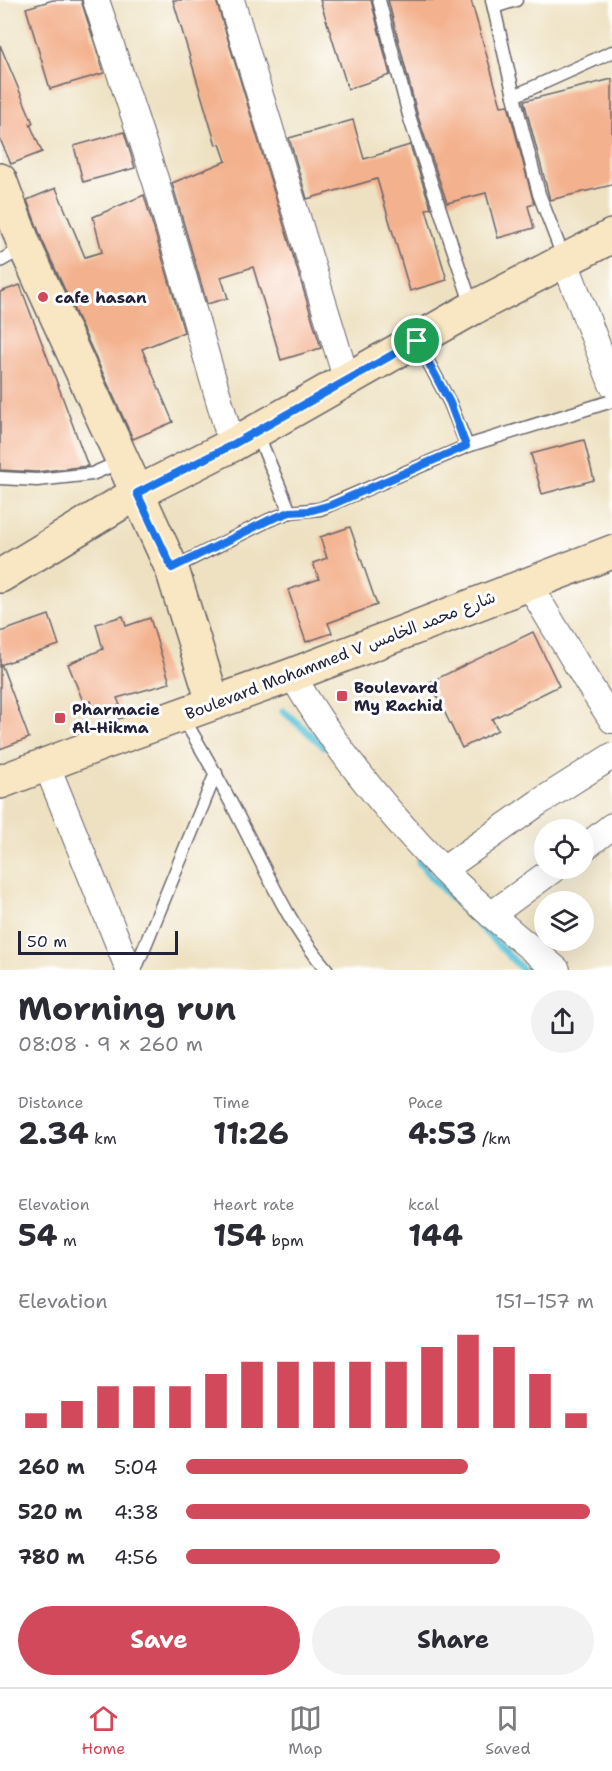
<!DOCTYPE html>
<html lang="en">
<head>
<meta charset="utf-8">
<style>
  body { margin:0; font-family:"Shantell Sans","Playpen Sans Arabic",sans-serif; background:#f2f2f3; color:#2b2b33; height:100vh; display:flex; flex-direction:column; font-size:22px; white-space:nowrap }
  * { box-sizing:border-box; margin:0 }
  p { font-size:20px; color:#7c7c81 }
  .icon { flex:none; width:33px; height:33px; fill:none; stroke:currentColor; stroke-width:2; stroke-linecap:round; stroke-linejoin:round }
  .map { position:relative; height:970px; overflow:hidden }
  .side { display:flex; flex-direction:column; background:#fff; flex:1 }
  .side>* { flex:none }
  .buttons { position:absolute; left:534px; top:819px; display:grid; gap:12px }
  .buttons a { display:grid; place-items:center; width:60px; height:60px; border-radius:50%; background:#fff; box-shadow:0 6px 24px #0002; font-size:30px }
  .scale { position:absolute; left:18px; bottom:15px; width:160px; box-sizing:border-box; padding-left:6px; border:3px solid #22223b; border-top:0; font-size:16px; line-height:21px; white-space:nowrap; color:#22223b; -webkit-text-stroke:4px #fff; paint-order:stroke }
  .pin { position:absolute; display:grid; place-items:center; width:51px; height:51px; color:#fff; margin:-26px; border:3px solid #fff; border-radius:50%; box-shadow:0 2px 6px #0007 }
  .round { display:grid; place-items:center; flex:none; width:63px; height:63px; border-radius:32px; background:#f2f2f3 }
  .head { display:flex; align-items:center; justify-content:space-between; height:102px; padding:0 18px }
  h1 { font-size:33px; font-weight:700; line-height:45px }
  .figures { display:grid; grid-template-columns:repeat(3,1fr); gap:9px; height:102px; padding:6px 18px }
  .figures div { display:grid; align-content:center }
  .figures b { font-size:30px; font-weight:700 }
  .figures small { font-size:16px; font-weight:400 }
  .figures p { font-size:16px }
  .chart { height:168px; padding:12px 18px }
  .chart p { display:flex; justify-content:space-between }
  .chart svg { width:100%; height:108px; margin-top:6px; stroke:#d1495b; stroke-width:6 }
  .primary-button { display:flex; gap:12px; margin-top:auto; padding:12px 18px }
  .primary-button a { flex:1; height:69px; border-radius:36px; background:#d1495b; color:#fff; font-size:24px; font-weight:700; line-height:69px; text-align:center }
  .primary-button a+a { background:#f2f2f3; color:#2b2b33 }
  ul { padding:0 18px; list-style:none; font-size:20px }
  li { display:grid; grid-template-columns:96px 72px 1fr; align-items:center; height:45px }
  li i { height:15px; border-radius:8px; background:#d1495b }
  .tabs { display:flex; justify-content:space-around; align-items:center; height:84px; border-top:2px solid #e1e1e2; background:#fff; font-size:16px; color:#7c7c81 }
  .tabs a { display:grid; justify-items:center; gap:3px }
  .tabs .on { color:#d1495b }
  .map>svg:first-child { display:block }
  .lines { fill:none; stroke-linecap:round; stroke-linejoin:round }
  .stream { stroke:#5ec5db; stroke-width:7 }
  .building { fill:#f3b18d }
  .lane-casing { stroke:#69656a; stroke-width:15 }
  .street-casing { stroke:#69656a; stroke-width:28 }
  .secondary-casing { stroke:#69656a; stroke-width:36 }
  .lane { stroke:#fff; stroke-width:12 }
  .street { stroke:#fff; stroke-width:26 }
  .secondary { stroke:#f9e7c3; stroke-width:33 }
  .route-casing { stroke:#fff; stroke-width:12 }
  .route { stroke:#1a73e8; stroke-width:8 }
  .poi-dot { fill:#d1495b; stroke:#fff; stroke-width:2 }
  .labels { text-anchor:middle; stroke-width:6; stroke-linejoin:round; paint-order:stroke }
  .poi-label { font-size:16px; font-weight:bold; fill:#22223b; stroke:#fff; text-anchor:start }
  .street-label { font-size:16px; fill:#22223b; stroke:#fff }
</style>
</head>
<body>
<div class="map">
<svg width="612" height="970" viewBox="0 0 612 970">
  <rect width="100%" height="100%" fill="#fff"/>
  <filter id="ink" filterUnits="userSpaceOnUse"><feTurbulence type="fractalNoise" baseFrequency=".0167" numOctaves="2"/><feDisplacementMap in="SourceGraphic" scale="12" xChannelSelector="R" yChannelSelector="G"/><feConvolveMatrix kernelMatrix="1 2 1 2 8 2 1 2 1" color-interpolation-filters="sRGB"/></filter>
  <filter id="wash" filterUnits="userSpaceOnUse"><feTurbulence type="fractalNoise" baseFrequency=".008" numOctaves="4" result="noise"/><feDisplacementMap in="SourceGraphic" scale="24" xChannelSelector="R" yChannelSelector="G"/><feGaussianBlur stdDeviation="1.35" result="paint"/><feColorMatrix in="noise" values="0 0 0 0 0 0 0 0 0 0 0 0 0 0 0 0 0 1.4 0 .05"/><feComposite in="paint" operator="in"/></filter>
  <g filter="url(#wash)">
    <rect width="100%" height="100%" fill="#eee1c1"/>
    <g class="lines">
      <g class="stream">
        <path d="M283,711L324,746"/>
        <path d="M419,862L432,878L523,970"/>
      </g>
    </g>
    <g id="blocks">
      <g class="building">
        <path d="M53,0H81L104,73L50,89L26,8Z"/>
        <path d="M173,0H216L321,348L281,360L253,267L221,277L228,298L207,304L172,183L226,161L220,144L216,145Z"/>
        <path d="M320,0H371L390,75L348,89Z"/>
        <path d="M388,0H471L501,106L508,105L534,204L528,206L534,228L498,238L486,193L447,203L418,117Z"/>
        <path d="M0,45L33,123L30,124L42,152L11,164L0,139Z"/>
        <path d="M612,79V185L550,200L524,101Z"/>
        <path d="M353,120L364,159L410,145L431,208L426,209L447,280L410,291L377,179L307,199L289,138Z"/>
        <path d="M124,132L135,168L83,182L74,146Z"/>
        <path d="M56,188L85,257L102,252L93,217L144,195L184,332L142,349L173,422L133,439L42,240L27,200Z"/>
        <path d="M20,285L62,396L88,466L36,472L0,470V292Z"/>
        <path d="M584,440L594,480L542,494L531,454Z"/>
        <path d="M350,527L377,605L328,623L332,633L306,642L288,590L319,579L313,563L327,558L320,537Z"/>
        <path d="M49,615L59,645L0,665V632Z"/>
        <path d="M123,616L126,626L150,618L170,683L117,698L120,705L97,715L91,701L84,704L68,664L103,649L96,624Z"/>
        <path d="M533,632L559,686L492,719L498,730L462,748L430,682Z"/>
        <path d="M0,666H2L29,738L0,749Z"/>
      </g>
    </g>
  </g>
  <g filter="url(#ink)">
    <use href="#blocks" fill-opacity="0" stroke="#69656a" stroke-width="1.5"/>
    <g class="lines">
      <g class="lane-casing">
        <g id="lane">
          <path d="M379,0L410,119L472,306"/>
          <path d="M492,0L514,96L539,194L564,259"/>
          <path d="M494,7L516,0"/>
          <path d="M514,96L612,52"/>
          <path d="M0,261L25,247"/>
          <path d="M417,341L450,403L467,446"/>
          <path d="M257,433L290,512"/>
          <path d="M0,478L37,480L92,474L122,461"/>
          <path d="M173,568L269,520L290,512L320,509L467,446L612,401"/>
          <path d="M182,716C204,753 225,790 244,828C269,877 291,928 327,970"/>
          <path d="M135,970L216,773"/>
        </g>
      </g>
      <g class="street-casing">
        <g id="street">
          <path d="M96,0L156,182L232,445"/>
          <path d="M231,0L347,381"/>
          <path d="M565,262L612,384"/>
          <path d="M528,583L588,683L612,720"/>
          <path d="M292,675C332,744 388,813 443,870C478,906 519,938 557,970"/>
          <path d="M47,766L129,970"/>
          <path d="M584,848L612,826"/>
          <path d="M443,870L538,803L612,756"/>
          <path d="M491,915L555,868"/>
        </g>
      </g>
      <g class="secondary-casing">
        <g id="secondary">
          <path d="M0,180L25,247L172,569L213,702"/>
          <path d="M0,576L137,493L232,445L473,308L612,236"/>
          <path d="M0,782L103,743L292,675L612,552"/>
        </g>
      </g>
      <use href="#lane" class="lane"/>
      <use href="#street" class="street"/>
      <use href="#secondary" class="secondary"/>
    </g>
  </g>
  <g class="lines" filter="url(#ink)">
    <g class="route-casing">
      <path id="route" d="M417,341L450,403L466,446L331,505L309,511L290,512L269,520L172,568L137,493L232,445Z"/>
    </g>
    <use href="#route" class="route"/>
  </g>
  <g class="poi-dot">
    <circle cx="43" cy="297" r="6"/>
    <rect x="336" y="690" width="12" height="12" rx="3"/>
    <rect x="54" y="712" width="12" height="12" rx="3"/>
  </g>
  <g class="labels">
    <g class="poi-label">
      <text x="55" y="303">cafe hasan</text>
      <text x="354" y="693">Boulevard<tspan x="354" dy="18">My Rachid</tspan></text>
      <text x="72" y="715">Pharmacie<tspan x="72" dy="18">Al-Hikma</tspan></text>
    </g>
    <g class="street-label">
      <text transform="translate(340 655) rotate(-21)" y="6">Boulevard Mohammed V شارع محمد الخامس</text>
    </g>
  </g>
</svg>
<div class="buttons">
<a><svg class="icon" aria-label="locate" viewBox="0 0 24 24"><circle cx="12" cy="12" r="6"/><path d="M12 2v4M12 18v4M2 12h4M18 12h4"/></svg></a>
<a><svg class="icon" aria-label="layers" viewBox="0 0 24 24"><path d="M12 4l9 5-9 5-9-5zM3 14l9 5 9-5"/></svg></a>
</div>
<div class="scale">50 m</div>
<div class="pin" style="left:417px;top:341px;background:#1e9e55"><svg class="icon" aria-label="arrive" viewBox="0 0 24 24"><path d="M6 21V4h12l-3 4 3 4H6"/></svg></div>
</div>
<section class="side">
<div class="head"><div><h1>Morning run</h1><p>08:08 · 9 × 260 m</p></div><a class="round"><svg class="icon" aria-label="share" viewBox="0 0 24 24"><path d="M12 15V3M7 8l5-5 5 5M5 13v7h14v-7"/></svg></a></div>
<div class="figures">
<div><p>Distance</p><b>2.34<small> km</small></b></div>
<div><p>Time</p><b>11:26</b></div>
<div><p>Pace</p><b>4:53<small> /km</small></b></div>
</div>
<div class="figures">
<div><p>Elevation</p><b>54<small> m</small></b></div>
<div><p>Heart rate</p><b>154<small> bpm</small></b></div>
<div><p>kcal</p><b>144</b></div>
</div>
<div class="chart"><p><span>Elevation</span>151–157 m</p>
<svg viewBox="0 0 160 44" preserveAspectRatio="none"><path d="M5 44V38M15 44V33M25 44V27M35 44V27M45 44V27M55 44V22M65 44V17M75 44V17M85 44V17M95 44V17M105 44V17M115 44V11M125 44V6M135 44V11M145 44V22M155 44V38"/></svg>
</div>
<ul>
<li><b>260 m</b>5:04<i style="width:69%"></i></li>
<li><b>520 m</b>4:38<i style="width:99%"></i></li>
<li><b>780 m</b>4:56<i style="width:77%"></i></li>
</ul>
<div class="primary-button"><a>Save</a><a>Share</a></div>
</section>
<nav class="tabs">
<a class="on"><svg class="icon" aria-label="home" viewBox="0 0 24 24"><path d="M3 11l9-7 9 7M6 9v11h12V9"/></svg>Home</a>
<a><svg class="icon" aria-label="map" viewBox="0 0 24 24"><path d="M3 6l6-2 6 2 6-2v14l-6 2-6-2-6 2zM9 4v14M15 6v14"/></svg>Map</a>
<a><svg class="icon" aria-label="saved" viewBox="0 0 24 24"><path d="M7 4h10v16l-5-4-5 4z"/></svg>Saved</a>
</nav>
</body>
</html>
